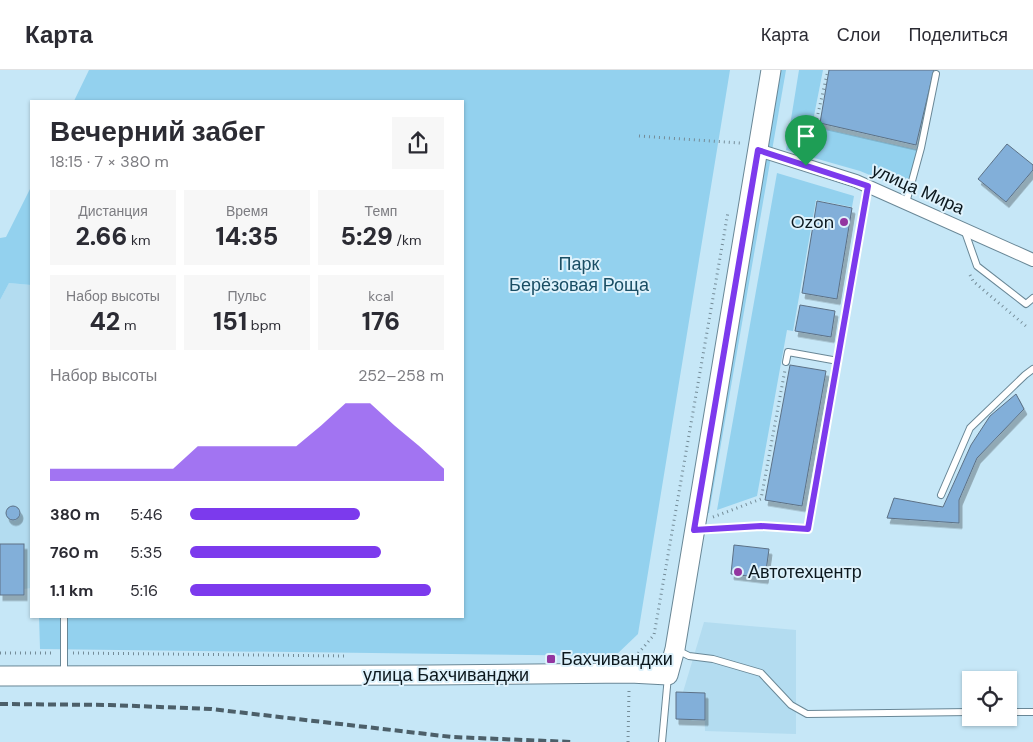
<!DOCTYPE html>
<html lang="ru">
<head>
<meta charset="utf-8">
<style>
  body { margin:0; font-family:"DM Sans",sans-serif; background:#f7f7f7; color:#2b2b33; height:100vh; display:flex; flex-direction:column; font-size:19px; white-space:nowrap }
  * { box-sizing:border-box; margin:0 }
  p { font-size:16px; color:#7c7c81 }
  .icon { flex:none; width:28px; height:28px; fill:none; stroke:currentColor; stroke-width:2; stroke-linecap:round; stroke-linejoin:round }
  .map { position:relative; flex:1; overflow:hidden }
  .panel { position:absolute; left:30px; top:30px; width:434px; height:518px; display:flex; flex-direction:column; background:#fff; border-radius:0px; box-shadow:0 1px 4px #0004 }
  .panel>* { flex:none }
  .buttons { position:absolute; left:962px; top:601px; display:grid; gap:10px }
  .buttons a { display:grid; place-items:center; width:55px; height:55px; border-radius:0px; background:#fff; box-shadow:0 1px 4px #0004; font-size:25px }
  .pin { position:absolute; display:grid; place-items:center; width:42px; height:42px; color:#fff; margin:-51px -21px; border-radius:50% 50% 50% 0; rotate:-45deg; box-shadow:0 0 5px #0007 }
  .pin .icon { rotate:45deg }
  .round { display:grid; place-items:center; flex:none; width:52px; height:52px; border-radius:0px; background:#f7f7f7 }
  .overview { display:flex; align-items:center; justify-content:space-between; height:85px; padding:0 20px }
  h1 { font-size:28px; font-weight:800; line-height:38px }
  .stats { display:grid; grid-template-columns:repeat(3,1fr); gap:8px; height:85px; padding:5px 20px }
  .stats div { display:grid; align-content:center; border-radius:0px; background:#f7f7f7; text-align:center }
  .stats b { font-size:25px; font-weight:800 }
  .stats small { font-size:14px; font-weight:400 }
  .stats p { font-size:14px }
  .chart { height:140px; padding:10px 20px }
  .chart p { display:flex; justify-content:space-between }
  .chart svg { width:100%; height:90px; margin-top:5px; fill:#7c3aed; opacity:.7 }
  ul { padding:0 20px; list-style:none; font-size:16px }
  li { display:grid; grid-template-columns:80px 60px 1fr; align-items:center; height:38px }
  li i { height:12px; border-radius:6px; background:#7c3aed }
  header { display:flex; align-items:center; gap:30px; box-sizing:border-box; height:70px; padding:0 25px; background:#fff; border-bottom:1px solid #e1e1e2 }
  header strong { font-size:24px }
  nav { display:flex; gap:28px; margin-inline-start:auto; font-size:18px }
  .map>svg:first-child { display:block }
  .built { fill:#b3dcf0 }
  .green { fill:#93d1ee }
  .building { fill:#82afd9; stroke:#5c7186; filter:url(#shadow) }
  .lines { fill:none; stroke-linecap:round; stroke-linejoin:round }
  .service-casing { stroke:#698796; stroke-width:8 }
  .minor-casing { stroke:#698796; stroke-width:14 }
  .secondary-casing { stroke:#698796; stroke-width:21 }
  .path { stroke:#748c98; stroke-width:3; stroke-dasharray:1 4; stroke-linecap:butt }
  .service { stroke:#fff; stroke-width:6 }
  .minor { stroke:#fff; stroke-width:12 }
  .secondary { stroke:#fff; stroke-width:19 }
  .rail { stroke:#4c5f69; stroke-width:4; stroke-dasharray:8 4; stroke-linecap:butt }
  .route-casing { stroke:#fff; stroke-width:10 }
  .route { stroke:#7c3aed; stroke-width:6 }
  .poi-dot { fill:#9336a0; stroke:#def2fc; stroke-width:2 }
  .labels { text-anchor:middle; stroke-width:4; stroke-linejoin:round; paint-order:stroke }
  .street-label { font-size:18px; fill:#0c181e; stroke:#def2fc }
  .poi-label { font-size:18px; fill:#0c181e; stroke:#def2fc; text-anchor:start }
  .park-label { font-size:18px; fill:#1a4e64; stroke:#def2fc }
</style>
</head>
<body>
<header>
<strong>Карта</strong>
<nav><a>Карта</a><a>Слои</a><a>Поделиться</a></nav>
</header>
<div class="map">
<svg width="1033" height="672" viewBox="0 0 1033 672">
  <defs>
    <filter id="shadow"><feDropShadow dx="3" dy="5.5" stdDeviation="0" flood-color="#0004"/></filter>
  </defs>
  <rect width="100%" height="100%" fill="#c6e7f7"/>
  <g class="built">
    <path d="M9,213L31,215V518L24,519V525H0V230Z"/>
    <path d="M704,552L796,560V664L705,661L704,623L683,622Z"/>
  </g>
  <g class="green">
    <path d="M89,0H730L638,564L615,586L40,579L39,546H462V31H74Z"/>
    <path d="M775,0H786L709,443L696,444Z"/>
    <path d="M799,0H823L812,56L918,80L906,120L860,101L786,80Z"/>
    <path d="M777,103L854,126L852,137L816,130L793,261L787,260L757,426L717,440Z"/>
    <path d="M31,117V215L9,213L0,230V168L6,167Z"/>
  </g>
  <g class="building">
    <path d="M829,0H934L916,75L820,53Z"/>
    <path d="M1007,74L1033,95V100L1006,132L978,109Z"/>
    <path d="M817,131L852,138L837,229L802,223Z"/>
    <path d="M800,235L835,241L831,267L795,261Z"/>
    <path d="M790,295L826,301L802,436L765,430Z"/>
    <path d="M1016,324L1024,339L977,388L959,430V453L887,448L894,428L943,437L971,375L990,346Z"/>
    <circle cx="13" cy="443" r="7"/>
    <rect x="0" y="474" width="24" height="51"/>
    <path d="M734,475L769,479L765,508L731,504Z"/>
    <path d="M676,622L705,623V650L676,649Z"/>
  </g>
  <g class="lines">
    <g class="service-casing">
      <g id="service">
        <path d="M906,133L921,78L936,4"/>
        <path d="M964,159L977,196L1026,234L1033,228"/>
        <path d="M786,292L788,282L838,291"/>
        <path d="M941,425L970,358L1025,305L1033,299"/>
        <path d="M698,460L761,456L808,459L868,116"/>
        <path d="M677,580L689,586L713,589L761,603L791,635L807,644L971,642"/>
        <path d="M64,605V546"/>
        <path d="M1009,642H1033"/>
        <path d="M662,672L668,606"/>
      </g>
    </g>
    <g class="minor-casing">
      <path id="minor" d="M758,80L856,111L1033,190"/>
    </g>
    <g class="secondary-casing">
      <path id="secondary" d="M0,606L430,605L630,603L668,605L675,579L771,0"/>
    </g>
    <g class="path">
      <path d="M639,66L740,73"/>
      <path d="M809,83L828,0"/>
      <path d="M970,205L973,211L1027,257"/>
      <path d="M713,447L761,429L785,300"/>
      <path d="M0,583H54"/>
      <path d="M73,583L347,586"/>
      <path d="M635,587L654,565L728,142"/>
      <path d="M628,672L629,620"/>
    </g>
    <use href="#service" class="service"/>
    <use href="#minor" class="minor"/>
    <use href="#secondary" class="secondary"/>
    <path class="rail" d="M0,634L110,635L211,639L452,667L572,672"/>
  </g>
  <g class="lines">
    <g class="route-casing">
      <path id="route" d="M758,80L868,116L808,459L761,456L694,460Z"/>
    </g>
    <use href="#route" class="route"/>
  </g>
  <g class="poi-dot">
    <circle cx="844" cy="152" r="5"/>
    <circle cx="738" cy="502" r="5"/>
    <rect x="546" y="584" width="10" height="10" rx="2.5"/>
  </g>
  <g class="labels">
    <g class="street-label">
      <text transform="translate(918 119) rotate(24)" y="6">улица Мира</text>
      <text x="446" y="611">улица Бахчиванджи</text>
    </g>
    <g class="poi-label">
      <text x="834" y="158" text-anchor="end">Ozon</text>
      <text x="748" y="508">Автотехцентр</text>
      <text x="561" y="595">Бахчиванджи</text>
    </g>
    <g class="park-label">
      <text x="579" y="200">Парк<tspan x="579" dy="21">Берёзовая Роща</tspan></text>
    </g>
  </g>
</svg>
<div class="buttons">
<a><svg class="icon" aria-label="locate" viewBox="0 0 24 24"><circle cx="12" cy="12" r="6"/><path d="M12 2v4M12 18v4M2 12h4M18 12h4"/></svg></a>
</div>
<div class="pin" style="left:806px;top:96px;background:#1e9e55"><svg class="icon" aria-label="arrive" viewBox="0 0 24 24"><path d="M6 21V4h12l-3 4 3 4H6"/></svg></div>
<section class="panel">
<div class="overview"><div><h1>Вечерний забег</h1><p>18:15 · 7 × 380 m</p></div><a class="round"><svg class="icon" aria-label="share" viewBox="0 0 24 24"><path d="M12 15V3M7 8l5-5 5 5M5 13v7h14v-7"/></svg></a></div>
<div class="stats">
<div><p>Дистанция</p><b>2.66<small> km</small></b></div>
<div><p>Время</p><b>14:35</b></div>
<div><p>Темп</p><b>5:29<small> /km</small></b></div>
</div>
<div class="stats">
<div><p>Набор высоты</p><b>42<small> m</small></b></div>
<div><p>Пульс</p><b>151<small> bpm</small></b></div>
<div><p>kcal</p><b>176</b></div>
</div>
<div class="chart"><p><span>Набор высоты</span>252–258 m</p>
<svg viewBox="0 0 160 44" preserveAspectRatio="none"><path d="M0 44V38L10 38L20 38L30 38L40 38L50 38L60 27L70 27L80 27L90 27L100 27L110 17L120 6L130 6L140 17L150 27L160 38V44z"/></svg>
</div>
<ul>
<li><b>380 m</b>5:46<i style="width:67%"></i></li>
<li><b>760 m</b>5:35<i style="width:75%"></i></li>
<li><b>1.1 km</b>5:16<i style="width:95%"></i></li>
</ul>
</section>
</div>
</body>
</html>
